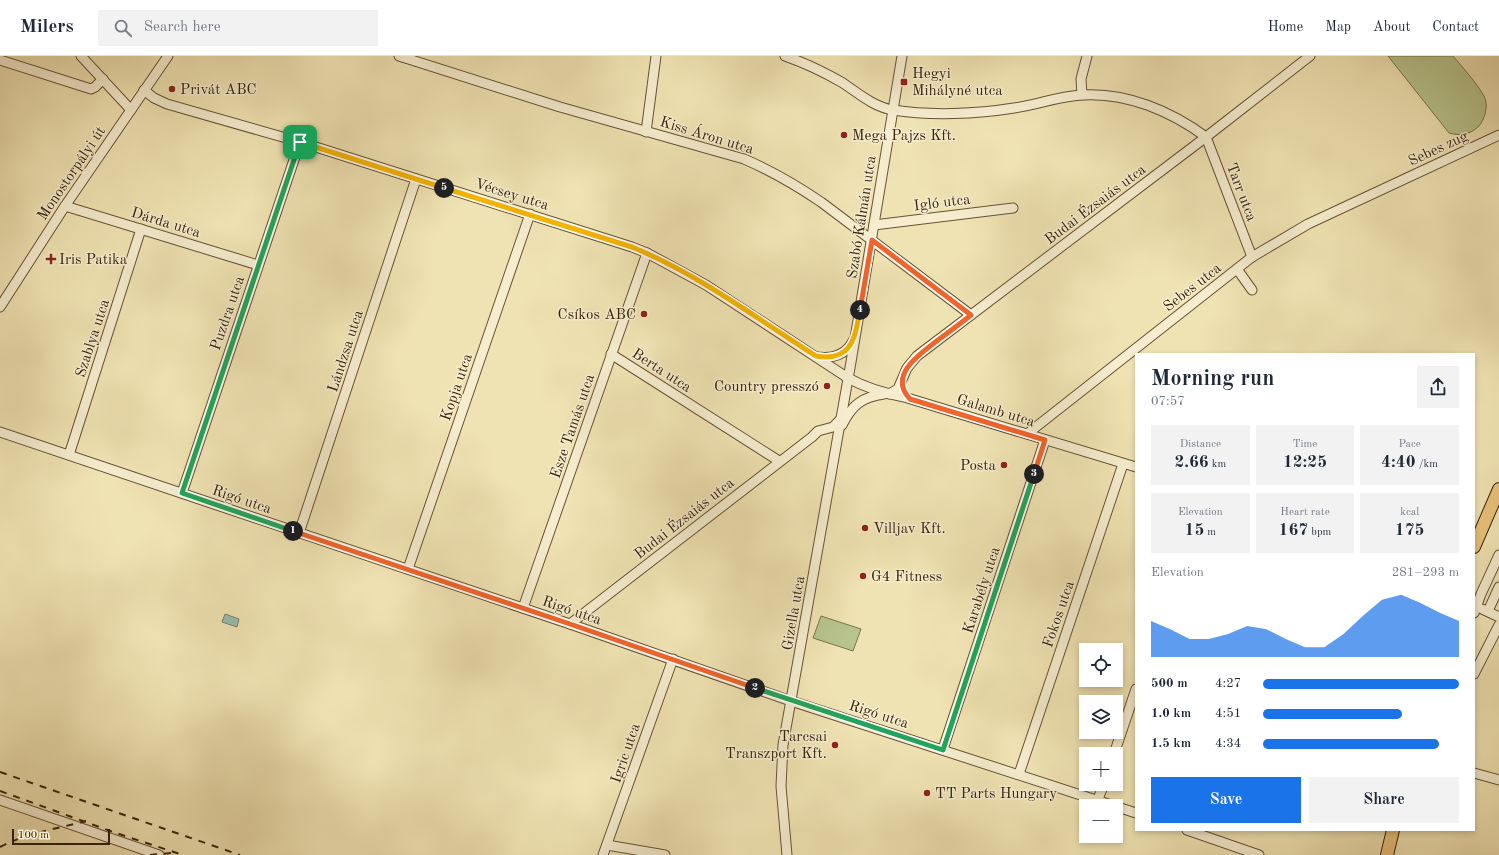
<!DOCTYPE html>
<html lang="en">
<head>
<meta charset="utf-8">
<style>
  body { margin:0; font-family:"Old Standard TT",serif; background:#f2f2f3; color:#1f2937; height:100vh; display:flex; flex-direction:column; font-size:15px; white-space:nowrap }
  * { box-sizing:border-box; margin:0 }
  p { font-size:13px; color:#747a83 }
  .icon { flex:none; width:22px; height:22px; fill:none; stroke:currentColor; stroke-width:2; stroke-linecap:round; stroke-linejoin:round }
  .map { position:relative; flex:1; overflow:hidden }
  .details { position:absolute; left:1135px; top:297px; width:340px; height:478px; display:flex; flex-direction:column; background:#fff; border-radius:0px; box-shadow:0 2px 6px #0003 }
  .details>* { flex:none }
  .controls { position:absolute; left:1079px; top:587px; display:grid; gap:8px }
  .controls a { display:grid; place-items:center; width:44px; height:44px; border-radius:0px; background:#fff; box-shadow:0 2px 6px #0003; font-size:20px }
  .scale { position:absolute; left:12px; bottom:10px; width:98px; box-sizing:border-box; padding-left:4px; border:2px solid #39230b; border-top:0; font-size:11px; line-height:14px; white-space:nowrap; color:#39230b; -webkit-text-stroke:3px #f5edce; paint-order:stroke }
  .pin { position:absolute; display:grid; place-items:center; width:34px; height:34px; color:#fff; margin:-17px; border-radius:8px; box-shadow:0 2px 6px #0006 }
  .km { position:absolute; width:20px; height:20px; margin:-10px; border-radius:50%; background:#222; color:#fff; font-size:11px; line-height:20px; text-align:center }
  .round { display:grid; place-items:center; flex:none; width:42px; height:42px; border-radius:0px; background:#f2f2f3 }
  .head { display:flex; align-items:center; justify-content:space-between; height:68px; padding:0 16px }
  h1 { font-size:22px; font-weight:800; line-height:30px }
  .figures { display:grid; grid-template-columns:repeat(3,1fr); gap:6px; height:68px; padding:4px 16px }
  .figures div { display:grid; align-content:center; border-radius:0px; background:#f2f2f3; text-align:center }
  .figures b { font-size:17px; font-weight:800 }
  .figures small { font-size:11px; font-weight:400 }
  .figures p { font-size:11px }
  .chart { height:112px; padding:8px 16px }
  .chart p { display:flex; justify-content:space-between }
  .chart svg { width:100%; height:72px; margin-top:4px; fill:#1a73e8; opacity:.7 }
  .action { display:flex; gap:8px; margin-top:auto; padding:8px 16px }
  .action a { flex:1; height:46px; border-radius:0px; background:#1a73e8; color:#fff; font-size:16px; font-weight:800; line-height:46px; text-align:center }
  .action a+a { background:#f2f2f3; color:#1f2937 }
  ul { padding:0 16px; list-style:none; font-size:13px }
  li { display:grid; grid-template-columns:64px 48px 1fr; align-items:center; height:30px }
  li i { height:10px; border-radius:5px; background:#1a73e8 }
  header { display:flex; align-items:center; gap:24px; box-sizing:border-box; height:56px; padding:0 20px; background:#fff; border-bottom:1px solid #e0e1e3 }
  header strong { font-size:19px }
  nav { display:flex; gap:22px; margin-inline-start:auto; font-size:14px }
  .search { width:280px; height:36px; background:#f2f2f3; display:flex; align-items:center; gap:10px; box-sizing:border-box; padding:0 14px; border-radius:0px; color:#747a83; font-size:15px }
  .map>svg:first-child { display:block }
  .green { fill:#b8c48d; stroke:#78744c }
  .water { fill:#9abeaf; stroke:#73806d }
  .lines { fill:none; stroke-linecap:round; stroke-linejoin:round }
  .minor-casing { stroke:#675335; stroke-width:11 }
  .major-casing { stroke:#39230b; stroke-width:14 }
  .minor { stroke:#f5edce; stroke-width:9 }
  .major { stroke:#e8c27a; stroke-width:12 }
  .rail { stroke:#39230b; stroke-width:2; stroke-dasharray:7 7; stroke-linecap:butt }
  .split-1-casing { stroke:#fff; stroke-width:8 }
  .split-2-casing { stroke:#fff; stroke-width:8 }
  .split-3-casing { stroke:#fff; stroke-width:8 }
  .split-4-casing { stroke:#fff; stroke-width:8 }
  .split-5-casing { stroke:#fff; stroke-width:8 }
  .split-6-casing { stroke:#fff; stroke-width:8 }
  .split-1 { stroke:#22a559; stroke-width:5 }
  .split-2 { stroke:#f0652b; stroke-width:5 }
  .split-3 { stroke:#22a559; stroke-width:5 }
  .split-4 { stroke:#f0652b; stroke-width:5 }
  .split-5 { stroke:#f5b400; stroke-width:5 }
  .split-6 { stroke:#f5b400; stroke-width:5 }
  .poi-dot { fill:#8f2418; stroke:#f5edce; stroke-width:1.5 }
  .labels { text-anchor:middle; stroke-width:3; stroke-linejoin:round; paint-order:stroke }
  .poi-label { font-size:15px; fill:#39230b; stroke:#f5edce; text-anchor:start }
  .street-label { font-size:15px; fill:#39230b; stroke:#f5edce }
</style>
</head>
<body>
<header>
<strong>Milers</strong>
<div class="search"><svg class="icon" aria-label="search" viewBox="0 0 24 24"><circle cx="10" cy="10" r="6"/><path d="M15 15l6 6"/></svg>Search here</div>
<nav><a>Home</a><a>Map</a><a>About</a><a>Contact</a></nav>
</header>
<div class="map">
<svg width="1499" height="799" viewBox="0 0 1499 799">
  <rect width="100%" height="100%" fill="#f0e3b3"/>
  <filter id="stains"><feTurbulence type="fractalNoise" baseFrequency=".005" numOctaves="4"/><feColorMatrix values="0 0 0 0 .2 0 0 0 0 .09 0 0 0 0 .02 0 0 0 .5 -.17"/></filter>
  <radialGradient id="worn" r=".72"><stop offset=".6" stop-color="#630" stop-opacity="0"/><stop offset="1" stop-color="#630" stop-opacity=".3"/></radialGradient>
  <g class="green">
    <path d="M1388,0H1453C1463,12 1476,26 1484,40C1489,49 1485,64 1478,71C1469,79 1460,80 1449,77Z"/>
    <path d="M821,560L861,573L853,595L813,582Z"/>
  </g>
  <path class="water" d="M225,558L239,563L237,571L222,566Z"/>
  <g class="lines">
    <g class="minor-casing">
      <g id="minor">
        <path d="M81,0L131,54"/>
        <path d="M399,0L560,51L744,103C772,115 796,129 821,146L971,259"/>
        <path d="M785,0C805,7 824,16 843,27C858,37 874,51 893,54C930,60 977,58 1014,52C1037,49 1059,40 1082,39C1126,36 1171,55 1206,81L1252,201"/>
        <path d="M0,4L91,33L95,31L103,23"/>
        <path d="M144,34L154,42L167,48L300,86L632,191L647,197L706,229L848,322C866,332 883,337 904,341L1136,411"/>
        <path d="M1082,39L1081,23L1087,0"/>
        <path d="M646,76L656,0"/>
        <path d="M65,150L258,209"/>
        <path d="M874,169L1013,152"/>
        <path d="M1237,213L1252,234"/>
        <path d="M0,251L65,150L168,0"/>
        <path d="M611,298L779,405"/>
        <path d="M817,301C832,303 846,299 853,285"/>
        <path d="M889,338L898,333L907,312L917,300L1206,81L1310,0"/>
        <path d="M842,369C852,349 862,341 884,338"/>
        <path d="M0,376L570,568L791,645L1136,757"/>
        <path d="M1027,378L1252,201L1308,168L1499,79"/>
        <path d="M69,399L141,173"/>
        <path d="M182,437L300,86"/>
        <path d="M299,477L416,123"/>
        <path d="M408,513L530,158"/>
        <path d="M523,552L647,197"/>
        <path d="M1482,553L1499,561"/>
        <path d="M1488,555L1499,531"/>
        <path d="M1474,557L1481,538L1499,499"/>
        <path d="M570,568L812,381L818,375L833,371L840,364"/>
        <path d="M1474,618L1499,569"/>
        <path d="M943,693L1045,384"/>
        <path d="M1114,698L1136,633"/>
        <path d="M1474,717L1499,724"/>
        <path d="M1019,718L1123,408"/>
        <path d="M1098,743L1104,728"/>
        <path d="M0,744L159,799"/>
        <path d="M1187,774L1259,799"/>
        <path d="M607,789L665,799"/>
        <path d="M603,799L673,603"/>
        <path d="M787,799L781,730L783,689L851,306L902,0"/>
      </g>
    </g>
    <g class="major-casing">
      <g id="major">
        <path d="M1474,491L1499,433"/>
        <path d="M1387,799L1393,774"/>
      </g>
    </g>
    <use href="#minor" class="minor"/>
    <use href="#major" class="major"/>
    <g class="rail">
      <path d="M0,716L240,799"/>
      <path d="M0,735L116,777L183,799"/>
      <path d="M0,791C27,777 56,773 86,765"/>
      <path d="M150,799L172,797"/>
    </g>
  </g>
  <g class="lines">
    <g class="split-1-casing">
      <path id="split-1" d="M293,475L182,437L300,86"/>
    </g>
    <g class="split-2-casing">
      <path id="split-2" d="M293,475L570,568L755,632"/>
    </g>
    <g class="split-3-casing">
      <path id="split-3" d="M755,632L943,694L1034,418"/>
    </g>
    <g class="split-4-casing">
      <path id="split-4" d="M860,254L872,184L971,259C960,268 949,276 938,284C921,297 887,319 910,343L1045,384L1034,418"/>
    </g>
    <g class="split-5-casing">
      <path id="split-5" d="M444,132L632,191C698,218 756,262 816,300C852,306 855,282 860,254"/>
    </g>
    <g class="split-6-casing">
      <path id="split-6" d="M300,86L444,132"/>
    </g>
    <use href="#split-1" class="split-1"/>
    <use href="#split-2" class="split-2"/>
    <use href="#split-3" class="split-3"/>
    <use href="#split-4" class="split-4"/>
    <use href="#split-5" class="split-5"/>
    <use href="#split-6" class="split-6"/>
  </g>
  <g class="poi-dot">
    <rect x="900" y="22" width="8" height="8" rx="2"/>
    <circle cx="172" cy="33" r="4"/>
    <circle cx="844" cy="79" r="4"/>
    <path d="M49 197h4v4h4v4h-4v4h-4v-4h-4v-4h4z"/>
    <circle cx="644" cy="258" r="4"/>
    <circle cx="827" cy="330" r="4"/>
    <circle cx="1004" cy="409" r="4"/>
    <circle cx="865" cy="472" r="4"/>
    <circle cx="863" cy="520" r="4"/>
    <circle cx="835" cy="689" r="4"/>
    <circle cx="927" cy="737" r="4"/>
  </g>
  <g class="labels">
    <g class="poi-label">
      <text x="912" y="22">Hegyi<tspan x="912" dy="17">Mihályné utca</tspan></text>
      <text x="180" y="38">Privát ABC</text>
      <text x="852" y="84">Mega Pajzs Kft.</text>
      <text x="59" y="208">Iris Patika</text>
      <text x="636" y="263" text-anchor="end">Csíkos ABC</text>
      <text x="819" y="335" text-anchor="end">Country presszó</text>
      <text x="996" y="414" text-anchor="end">Posta</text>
      <text x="873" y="477">Villjav Kft.</text>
      <text x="871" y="525">G4 Fitness</text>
      <text x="827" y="685" text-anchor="end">Tarcsai<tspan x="827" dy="17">Transzport Kft.</tspan></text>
      <text x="935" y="742">TT Parts Hungary</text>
    </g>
    <g class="street-label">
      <text transform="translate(707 79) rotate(17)" y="5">Kiss Áron utca</text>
      <text transform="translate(1438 92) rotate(-25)" y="5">Sebes zug</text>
      <text transform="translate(71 117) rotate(-56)" y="5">Monostorpályi út</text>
      <text transform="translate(1242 136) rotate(69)" y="5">Tarr utca</text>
      <text transform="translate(512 138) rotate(17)" y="5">Vécsey utca</text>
      <text transform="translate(942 146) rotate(-7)" y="5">Igló utca</text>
      <text transform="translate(1095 148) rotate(-37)" y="5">Budai Ézsaiás utca</text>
      <text transform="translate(861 161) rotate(-81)" y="5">Szabó Kálmán utca</text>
      <text transform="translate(166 166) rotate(17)" y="5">Dárda utca</text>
      <text transform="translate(1192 231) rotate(-38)" y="5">Sebes utca</text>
      <text transform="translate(227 257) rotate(-71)" y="5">Puzdra utca</text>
      <text transform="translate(92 282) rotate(-72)" y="5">Szablya utca</text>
      <text transform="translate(345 295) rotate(-72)" y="5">Lándzsa utca</text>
      <text transform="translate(662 314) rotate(33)" y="5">Berta utca</text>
      <text transform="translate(456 331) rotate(-71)" y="5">Kopja utca</text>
      <text transform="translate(996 354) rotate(17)" y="5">Galamb utca</text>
      <text transform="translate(572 370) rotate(-71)" y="5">Esze Tamás utca</text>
      <text transform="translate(242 443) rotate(19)" y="5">Rigó utca</text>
      <text transform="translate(684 462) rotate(-38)" y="5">Budai Ézsaiás utca</text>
      <text transform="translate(981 534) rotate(-72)" y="5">Karabély utca</text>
      <text transform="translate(572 554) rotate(19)" y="5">Rigó utca</text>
      <text transform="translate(793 557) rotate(-80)" y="5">Gizella utca</text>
      <text transform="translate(1058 558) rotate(-71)" y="5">Fokos utca</text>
      <text transform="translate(879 658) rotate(18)" y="5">Rigó utca</text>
      <text transform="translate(625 697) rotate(-71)" y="5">Igric utca</text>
    </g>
  </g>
  <rect width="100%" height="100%" filter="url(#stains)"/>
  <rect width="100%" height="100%" fill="url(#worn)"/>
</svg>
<div class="controls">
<a><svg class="icon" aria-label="locate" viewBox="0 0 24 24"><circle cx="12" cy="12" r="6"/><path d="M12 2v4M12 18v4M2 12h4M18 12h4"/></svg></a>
<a><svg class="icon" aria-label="layers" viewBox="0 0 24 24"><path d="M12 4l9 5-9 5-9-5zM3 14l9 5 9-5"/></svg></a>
<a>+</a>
<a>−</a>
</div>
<div class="scale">100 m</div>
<div class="pin" style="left:300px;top:86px;background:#1e9e55"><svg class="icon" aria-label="arrive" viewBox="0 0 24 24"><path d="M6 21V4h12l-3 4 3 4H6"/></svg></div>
<b class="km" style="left:293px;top:475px">1</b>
<b class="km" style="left:755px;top:632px">2</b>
<b class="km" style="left:1034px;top:418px">3</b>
<b class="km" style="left:860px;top:254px">4</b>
<b class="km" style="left:444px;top:132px">5</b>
<section class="details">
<div class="head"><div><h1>Morning run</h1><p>07:57</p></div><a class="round"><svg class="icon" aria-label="share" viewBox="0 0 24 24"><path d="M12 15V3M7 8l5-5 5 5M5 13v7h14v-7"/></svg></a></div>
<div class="figures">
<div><p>Distance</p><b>2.66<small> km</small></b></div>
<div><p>Time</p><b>12:25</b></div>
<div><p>Pace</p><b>4:40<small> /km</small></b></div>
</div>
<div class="figures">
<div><p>Elevation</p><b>15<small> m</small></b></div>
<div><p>Heart rate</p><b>167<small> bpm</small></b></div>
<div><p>kcal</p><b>175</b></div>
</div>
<div class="chart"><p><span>Elevation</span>281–293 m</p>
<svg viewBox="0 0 160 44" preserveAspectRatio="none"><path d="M0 44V22L10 27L20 33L30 33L40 30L50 25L60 27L70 33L80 38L90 38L100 30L110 19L120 9L130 6L140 11L150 17L160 22V44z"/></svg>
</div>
<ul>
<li><b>500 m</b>4:27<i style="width:100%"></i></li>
<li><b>1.0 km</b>4:51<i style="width:71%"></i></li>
<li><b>1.5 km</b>4:34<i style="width:90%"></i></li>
</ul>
<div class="action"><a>Save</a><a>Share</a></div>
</section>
</div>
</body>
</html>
